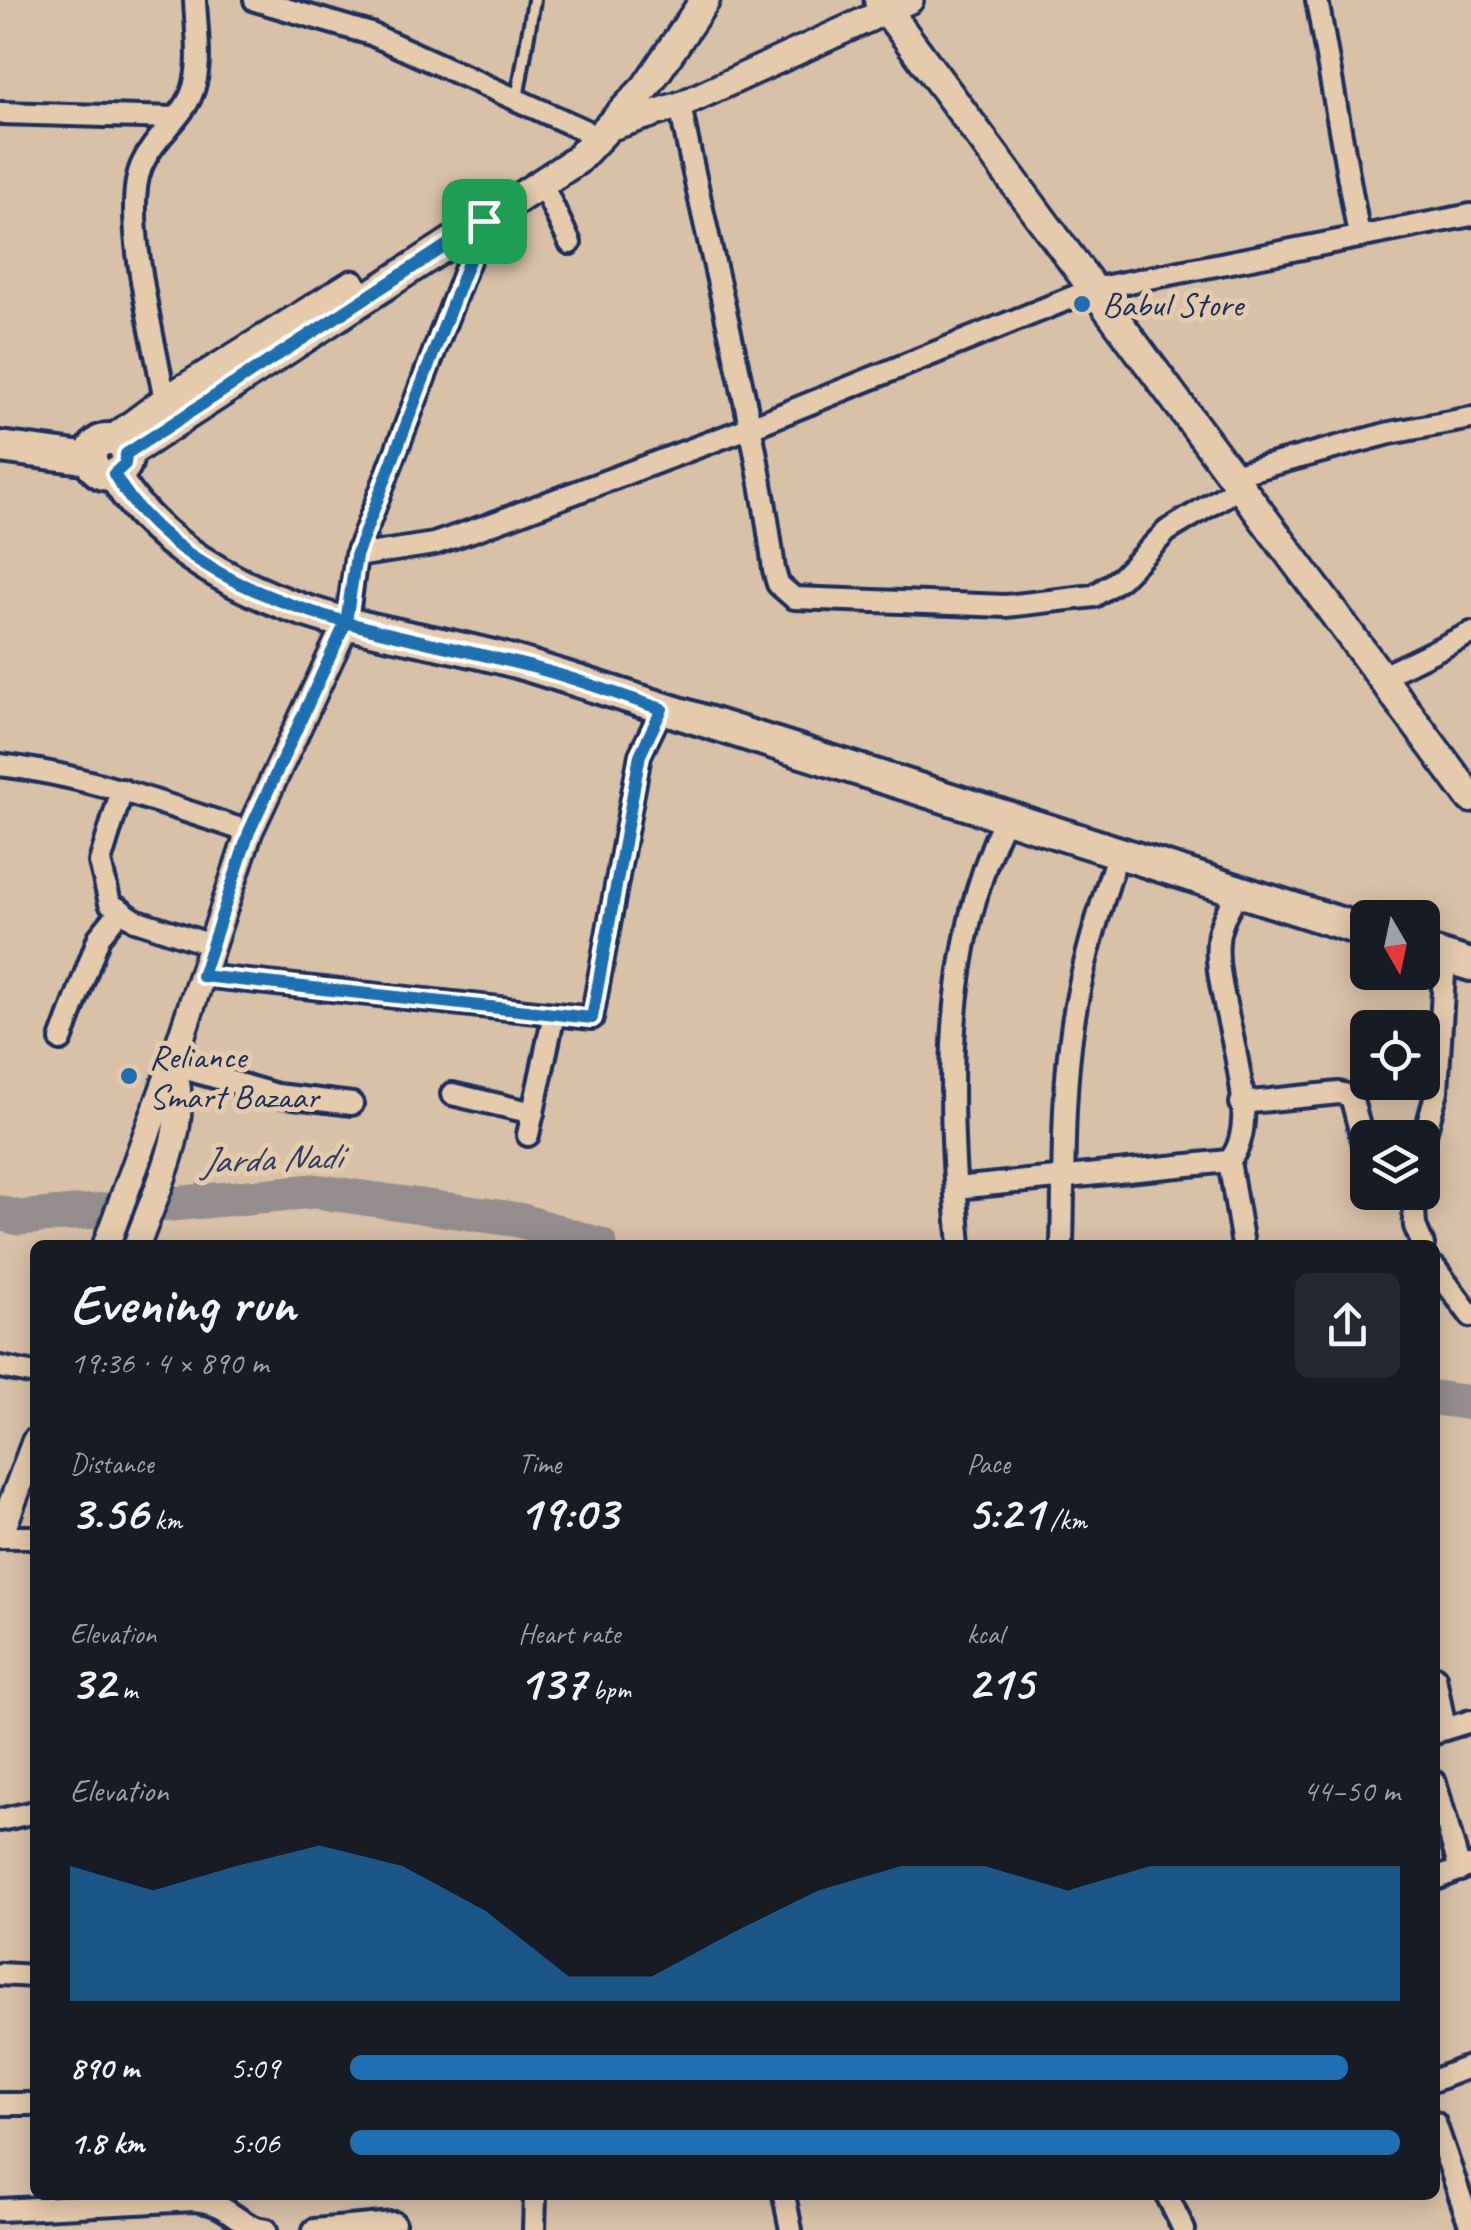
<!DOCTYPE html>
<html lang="en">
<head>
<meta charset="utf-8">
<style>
  body { margin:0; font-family:Caveat,sans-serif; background:#242831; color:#f1f3f6; height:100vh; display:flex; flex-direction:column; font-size:38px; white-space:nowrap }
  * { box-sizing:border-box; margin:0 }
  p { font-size:32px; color:#9ea1a6 }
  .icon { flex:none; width:55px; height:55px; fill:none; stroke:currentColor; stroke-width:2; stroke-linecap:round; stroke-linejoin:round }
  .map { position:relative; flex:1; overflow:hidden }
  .side { position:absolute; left:30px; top:1240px; width:1410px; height:960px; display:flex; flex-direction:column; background:#171b24; border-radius:15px; box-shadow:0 5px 25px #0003 }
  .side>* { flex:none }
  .needle { width:65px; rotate:171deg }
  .buttons { position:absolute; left:1350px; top:900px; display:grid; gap:20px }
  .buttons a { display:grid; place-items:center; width:90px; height:90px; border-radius:15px; background:#171b24; box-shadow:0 5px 25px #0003; font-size:50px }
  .pin { position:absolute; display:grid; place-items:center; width:85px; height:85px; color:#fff; margin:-42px; border-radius:20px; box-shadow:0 5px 15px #0006 }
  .round { display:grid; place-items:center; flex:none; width:105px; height:105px; border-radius:15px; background:#242831 }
  .overview { display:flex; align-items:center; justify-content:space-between; height:170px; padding:0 40px }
  h1 { font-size:55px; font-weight:800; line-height:75px }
  .figures { display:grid; grid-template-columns:repeat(3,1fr); gap:15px; height:170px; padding:10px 40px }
  .figures div { display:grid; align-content:center }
  .figures b { font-size:50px; font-weight:800 }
  .figures small { font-size:28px; font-weight:400 }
  .figures p { font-size:28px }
  .chart { height:280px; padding:20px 40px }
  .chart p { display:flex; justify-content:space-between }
  .chart svg { width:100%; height:180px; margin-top:10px; fill:#1f6fb2; opacity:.7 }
  ul { padding:0 40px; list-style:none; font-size:32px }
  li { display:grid; grid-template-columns:160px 120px 1fr; align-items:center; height:75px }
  li i { height:25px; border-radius:12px; background:#1f6fb2 }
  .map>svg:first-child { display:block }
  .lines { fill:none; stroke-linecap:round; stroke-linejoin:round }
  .river { stroke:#958d8e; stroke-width:35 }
  .service-casing { stroke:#1b2f5e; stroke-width:18 }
  .minor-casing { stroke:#1b2f5e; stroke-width:28 }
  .tertiary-casing { stroke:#1b2f5e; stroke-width:32 }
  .secondary-casing { stroke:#1b2f5e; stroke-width:35 }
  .primary-casing { stroke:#1b2f5e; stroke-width:38 }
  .service { stroke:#e5caac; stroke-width:10 }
  .minor { stroke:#e5caac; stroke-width:20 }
  .tertiary { stroke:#e5caac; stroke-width:25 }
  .secondary { stroke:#e5caac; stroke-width:28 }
  .primary { stroke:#e5caac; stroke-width:30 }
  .route-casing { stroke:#fff; stroke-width:20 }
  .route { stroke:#1f6fb2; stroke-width:12 }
  .poi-dot { fill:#1f6fb2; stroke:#e5caac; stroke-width:4 }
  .labels { text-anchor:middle; stroke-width:10; stroke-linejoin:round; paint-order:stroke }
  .poi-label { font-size:35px; fill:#1b2f5e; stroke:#e5caac; text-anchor:start }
  .water-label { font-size:38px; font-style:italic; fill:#2d3d65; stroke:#e5caac }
</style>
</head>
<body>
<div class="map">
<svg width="1471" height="2230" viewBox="0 0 1471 2230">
  <rect width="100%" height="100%" fill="#d9c1a7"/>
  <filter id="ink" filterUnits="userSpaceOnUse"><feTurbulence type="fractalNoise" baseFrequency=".01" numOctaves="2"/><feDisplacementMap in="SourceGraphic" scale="20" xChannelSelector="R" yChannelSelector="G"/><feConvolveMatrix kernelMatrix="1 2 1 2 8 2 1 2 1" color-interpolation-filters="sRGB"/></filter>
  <g filter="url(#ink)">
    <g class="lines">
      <g class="river">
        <path d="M0,1213L19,1218L314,1191L519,1220L600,1245"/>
        <path d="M1435,1398L1471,1403"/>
      </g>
      <g class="service-casing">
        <path id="service" d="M517,99L534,0"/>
      </g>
      <g class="minor-casing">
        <g id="minor">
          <path d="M255,0L371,34L584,130"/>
          <path d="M1317,0L1359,236"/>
          <path d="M680,105C710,261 755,414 774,570L778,584L794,598L1006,606L1094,596L1121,578L1167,531L1238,488"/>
          <path d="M0,113L176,118"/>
          <path d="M542,184L570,243"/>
          <path d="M165,401C156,346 121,216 141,167C151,143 172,126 186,105C205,76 196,33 195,0"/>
          <path d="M1229,476L1390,433L1471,418"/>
          <path d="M356,556L434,544L483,527L751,427L1093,289L1471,215"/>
          <path d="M347,622L356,556L484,221"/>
          <path d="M1381,677L1471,633"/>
          <path d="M0,765C86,775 167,805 249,832"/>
          <path d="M122,790L100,862L110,903L135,920L212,945"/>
          <path d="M202,976L592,1018L640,755L662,709"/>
          <path d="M61,1040L99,937L121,910"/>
          <path d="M172,1065L277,1095L352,1104"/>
          <path d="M452,1094L533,1113"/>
          <path d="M1241,1103L1339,1093L1351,1096L1368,1161"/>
          <path d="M528,1135L554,1014"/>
          <path d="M1422,1144L1437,1091L1445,957"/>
          <path d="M1229,1161L1243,1245"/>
          <path d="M956,1188L1229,1161C1269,1116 1212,999 1218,941C1219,924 1230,906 1238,891"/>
          <path d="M1413,1192L1415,1226L1423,1245"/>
          <path d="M960,1245C947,1102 942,951 1005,818"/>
          <path d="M1062,1245C1064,1171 1062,1096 1073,1023C1082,964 1100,909 1118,852"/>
          <path d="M1435,1268L1471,1316"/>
          <path d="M0,1367L35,1374"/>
          <path d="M0,1537H35"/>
          <path d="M1435,1677L1445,1729"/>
          <path d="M1435,1732L1471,1721"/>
          <path d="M1435,1782L1460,1870"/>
          <path d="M0,1820L35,1812"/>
          <path d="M1435,1879L1469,1866"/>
          <path d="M0,1974L35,1976"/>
          <path d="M1435,2080L1471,2066"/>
          <path d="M0,2104H35"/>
          <path d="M1435,2123L1471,2228"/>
          <path d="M784,2195L791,2230"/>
          <path d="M1167,2195L1184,2230"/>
          <path d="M0,2210L194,2200C231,2203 236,2226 266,2230"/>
          <path d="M314,2230L394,2223"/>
          <path d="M534,2230L535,2195"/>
        </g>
      </g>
      <g class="tertiary-casing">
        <g id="tertiary">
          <path d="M614,126L680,105L910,0"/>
          <path d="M106,1245L172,1065L249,832L347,622"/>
          <path d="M137,1245C156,1189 193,1124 172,1065"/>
          <path d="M0,1535L35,1442"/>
        </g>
      </g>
      <g class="secondary-casing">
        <g id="secondary">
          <path d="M879,0L1471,798"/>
          <path d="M114,439L165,401L352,285"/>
          <path d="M127,454L577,160L646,87L705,0"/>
        </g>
      </g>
      <g class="primary-casing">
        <g id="primary">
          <circle cx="109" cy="457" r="18"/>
          <path d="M0,447L91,459"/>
          <path d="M114,474C146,532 210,573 271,598C354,633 447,640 533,667C812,754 1089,844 1368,932"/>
          <path d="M1422,950L1471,965"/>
        </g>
      </g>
      <use href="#service" class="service"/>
      <use href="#minor" class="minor"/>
      <use href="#tertiary" class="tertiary"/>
      <use href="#secondary" class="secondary"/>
      <use href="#primary" class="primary"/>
    </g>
  </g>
  <g class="lines" filter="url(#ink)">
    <g class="route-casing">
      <path id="route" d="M484,221L126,454L125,464L114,474C190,608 388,630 524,665C570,676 616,694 662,709L640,755L592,1018L202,976L249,832L346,622L356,556L484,221"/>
    </g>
    <use href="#route" class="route"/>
  </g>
  <g class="poi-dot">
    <circle cx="1082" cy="304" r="10"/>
    <circle cx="129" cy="1076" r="10"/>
  </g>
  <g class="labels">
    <g class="poi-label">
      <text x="1102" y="316">Babul Store</text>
      <text x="149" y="1068">Reliance<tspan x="149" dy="40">Smart Bazaar</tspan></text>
    </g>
    <g class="water-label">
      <text transform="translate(271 1158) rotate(-2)" y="13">Jarda Nadi</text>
    </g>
  </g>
</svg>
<div class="buttons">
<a><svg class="needle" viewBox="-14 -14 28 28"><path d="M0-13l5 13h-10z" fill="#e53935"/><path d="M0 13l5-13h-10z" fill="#9ea1a6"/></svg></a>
<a><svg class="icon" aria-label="locate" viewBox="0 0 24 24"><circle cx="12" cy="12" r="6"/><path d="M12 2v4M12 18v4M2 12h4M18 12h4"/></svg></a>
<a><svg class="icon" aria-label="layers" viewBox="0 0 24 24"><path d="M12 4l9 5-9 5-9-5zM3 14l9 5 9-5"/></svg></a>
</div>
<div class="pin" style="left:484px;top:221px;background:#1e9e55"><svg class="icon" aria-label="arrive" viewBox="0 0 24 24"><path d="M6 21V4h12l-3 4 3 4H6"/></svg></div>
<section class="side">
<div class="overview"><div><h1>Evening run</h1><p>19:36 · 4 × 890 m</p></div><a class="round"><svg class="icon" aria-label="share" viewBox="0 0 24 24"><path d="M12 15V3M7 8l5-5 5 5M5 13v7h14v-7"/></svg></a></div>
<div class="figures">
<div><p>Distance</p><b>3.56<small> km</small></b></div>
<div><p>Time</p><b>19:03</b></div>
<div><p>Pace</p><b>5:21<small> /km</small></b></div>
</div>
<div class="figures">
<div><p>Elevation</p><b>32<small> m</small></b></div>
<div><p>Heart rate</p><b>137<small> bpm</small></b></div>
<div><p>kcal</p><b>215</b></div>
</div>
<div class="chart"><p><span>Elevation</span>44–50 m</p>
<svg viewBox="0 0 160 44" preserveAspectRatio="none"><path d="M0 44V11L10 17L20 11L30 6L40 11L50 22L60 38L70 38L80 27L90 17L100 11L110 11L120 17L130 11L140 11L150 11L160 11V44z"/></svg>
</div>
<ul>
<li><b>890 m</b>5:09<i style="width:95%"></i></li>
<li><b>1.8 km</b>5:06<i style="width:100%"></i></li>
</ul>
</section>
</div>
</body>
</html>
